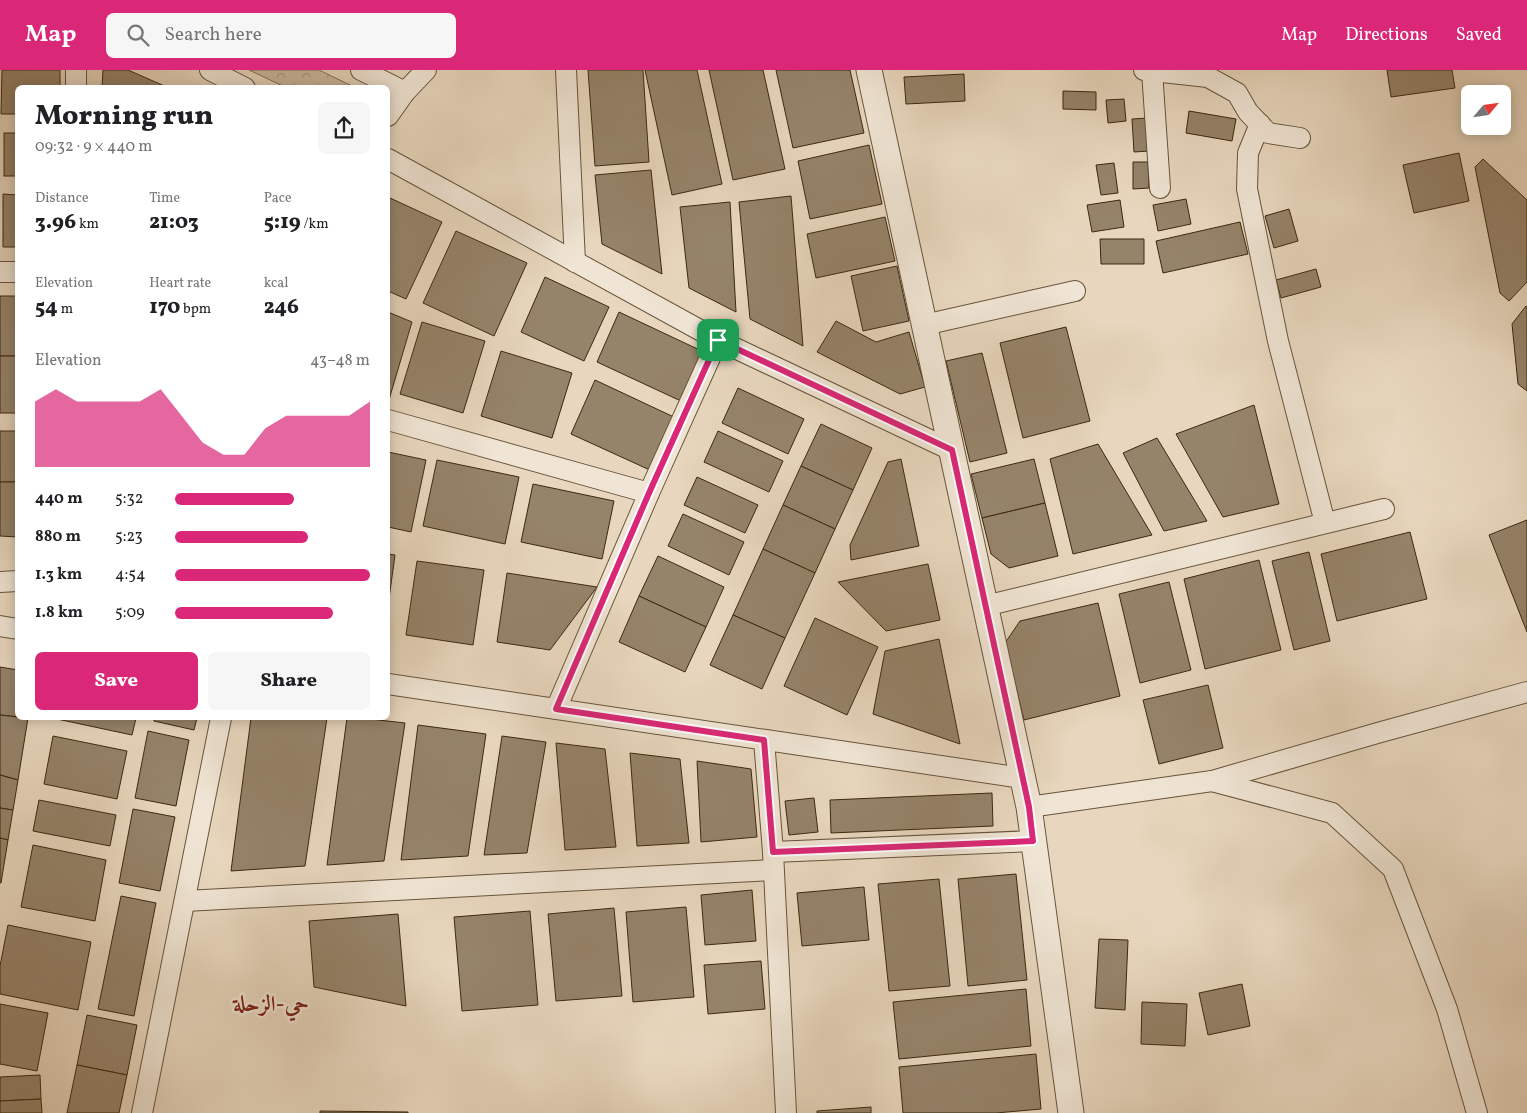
<!DOCTYPE html>
<html lang="en">
<head>
<meta charset="utf-8">
<style>
  body { margin:0; font-family:Vollkorn,Amiri,serif; background:#f6f6f6; color:#202124; height:100vh; display:flex; flex-direction:column; font-size:19px; white-space:nowrap }
  * { box-sizing:border-box; margin:0 }
  p { font-size:16px; color:#757577 }
  .icon { flex:none; width:28px; height:28px; fill:none; stroke:currentColor; stroke-width:2; stroke-linecap:round; stroke-linejoin:round }
  .map { position:relative; flex:1; overflow:hidden }
  .drawer { position:absolute; left:15px; top:15px; width:375px; height:635px; display:flex; flex-direction:column; background:#fff; border-radius:8px; box-shadow:0 2px 12px #0003 }
  .drawer>* { flex:none }
  .needle { width:32px; rotate:61deg }
  .controls { position:absolute; left:1461px; top:15px; display:grid; gap:10px }
  .controls a { display:grid; place-items:center; width:50px; height:50px; border-radius:8px; background:#fff; box-shadow:0 2px 12px #0003; font-size:25px }
  .pin { position:absolute; display:grid; place-items:center; width:42px; height:42px; color:#fff; margin:-21px; border-radius:10px; box-shadow:0 2px 8px #0006 }
  .round { display:grid; place-items:center; flex:none; width:52px; height:52px; border-radius:8px; background:#f6f6f6 }
  .head { display:flex; align-items:center; justify-content:space-between; height:85px; padding:0 20px }
  h1 { font-size:28px; font-weight:800; line-height:38px }
  .figures { display:grid; grid-template-columns:repeat(3,1fr); gap:8px; height:85px; padding:5px 20px }
  .figures div { display:grid; align-content:center }
  .figures b { font-size:21px; font-weight:800 }
  .figures small { font-size:14px; font-weight:400 }
  .figures p { font-size:14px }
  .chart { height:140px; padding:10px 20px }
  .chart p { display:flex; justify-content:space-between }
  .chart svg { width:100%; height:90px; margin-top:5px; fill:#db2777; opacity:.7 }
  .cta { display:flex; gap:10px; margin-top:auto; padding:10px 20px }
  .cta a { flex:1; height:58px; border-radius:8px; background:#db2777; color:#fff; font-size:20px; font-weight:800; line-height:58px; text-align:center }
  .cta a+a { background:#f6f6f6; color:#202124 }
  ul { padding:0 20px; list-style:none; font-size:16px }
  li { display:grid; grid-template-columns:80px 60px 1fr; align-items:center; height:38px }
  li i { height:12px; border-radius:6px; background:#db2777 }
  header { display:flex; align-items:center; gap:30px; box-sizing:border-box; height:70px; padding:0 25px; background:#db2777; color:#fff }
  header strong { font-size:24px }
  nav { display:flex; gap:28px; margin-inline-start:auto; font-size:18px }
  .search { width:350px; height:45px; background:#f6f6f6; display:flex; align-items:center; gap:12px; box-sizing:border-box; padding:0 18px; border-radius:8px; color:#757577; font-size:19px }
  .map>svg:first-child { display:block }
  .park { fill:url(#park-crowns); stroke:#847058 }
  .building { fill:#95836a; stroke:#3c280f }
  .lines { fill:none; stroke-linecap:round; stroke-linejoin:round }
  .minor-casing { stroke:#67543b; stroke-width:22 }
  .tertiary-casing { stroke:#67543b; stroke-width:27 }
  .minor { stroke:#f0e5d5; stroke-width:20 }
  .tertiary { stroke:#f0e5d5; stroke-width:25 }
  .route-casing { stroke:#fff; stroke-width:10 }
  .route { stroke:#db2777; stroke-width:6 }
  .labels { text-anchor:middle; stroke-width:5; stroke-linejoin:round; paint-order:stroke }
  .district-label { font-size:22px; font-weight:bold; fill:#7a1f14; stroke:#f0e5d5 }
</style>
</head>
<body>
<header>
<strong>Map</strong>
<div class="search"><svg class="icon" aria-label="search" viewBox="0 0 24 24"><circle cx="10" cy="10" r="6"/><path d="M15 15l6 6"/></svg>Search here</div>
<nav><a>Map</a><a>Directions</a><a>Saved</a></nav>
</header>
<div class="map">
<svg width="1527" height="1043" viewBox="0 0 1527 1043">
  <defs>
    <pattern id="park-crowns" width="20" height="18" patternUnits="userSpaceOnUse" patternTransform="scale(1.25)"><rect width="20" height="18" fill="#cbb9a0"/><path d="M2 6a3 3 0 1 1 6 0M12 15a3 3 0 1 1 6 0" fill="none" stroke="#a69681"/></pattern>
  </defs>
  <rect width="100%" height="100%" fill="#e8d7be"/>
  <filter id="stains"><feTurbulence type="fractalNoise" baseFrequency=".004" numOctaves="4"/><feColorMatrix values="0 0 0 0 .2 0 0 0 0 .09 0 0 0 0 .02 0 0 0 .5 -.17"/></filter>
  <radialGradient id="worn" r=".72"><stop offset=".6" stop-color="#630" stop-opacity="0"/><stop offset="1" stop-color="#630" stop-opacity=".3"/></radialGradient>
  <path class="park" d="M249,0H319L354,17H285Z"/>
  <g class="building">
    <path d="M2,0H60V18H18V44H1Z"/>
    <path d="M103,0H128L169,18H102Z"/>
    <path d="M588,0H643L649,92L595,96Z"/>
    <path d="M645,0H697L722,114L672,125Z"/>
    <path d="M709,0H763L785,99L733,110Z"/>
    <path d="M776,0H850L864,63L793,78Z"/>
    <path d="M1387,0H1452L1455,18L1391,27Z"/>
    <path d="M964,4L965,31L906,34L904,7Z"/>
    <path d="M1063,21L1096,22V40L1063,39Z"/>
    <path d="M1124,29L1126,51L1108,53L1106,30Z"/>
    <path d="M1189,41L1236,49L1232,71L1186,63Z"/>
    <path d="M1148,48L1149,81L1134,82L1132,49Z"/>
    <rect x="4" y="63" width="14" height="43"/>
    <path d="M869,75L882,134L810,149L798,91Z"/>
    <path d="M1459,83L1469,131L1414,143L1403,95Z"/>
    <path d="M1483,89L1527,130V212L1509,231L1500,223L1475,97Z"/>
    <path d="M1133,92H1148L1149,118L1133,119Z"/>
    <path d="M1114,93L1118,123L1101,125L1096,95Z"/>
    <path d="M651,100L662,204L602,174L595,105Z"/>
    <path d="M3,124L18,125V177H3Z"/>
    <path d="M791,126L803,276L750,249L739,132Z"/>
    <path d="M390,128L442,152L406,229L388,221V133Z"/>
    <path d="M1186,129L1191,154L1158,161L1153,135Z"/>
    <path d="M1120,130L1124,157L1092,162L1087,135Z"/>
    <path d="M730,132L736,242L689,218L680,137Z"/>
    <path d="M1289,139L1298,171L1274,178L1265,146Z"/>
    <path d="M885,147L895,191L816,208L807,164Z"/>
    <path d="M1240,152L1248,184L1163,203L1156,171Z"/>
    <path d="M456,161L527,193L494,266L423,233Z"/>
    <path d="M1100,169H1144V194H1101Z"/>
    <path d="M897,196L909,251L863,261L851,206Z"/>
    <path d="M1316,199L1321,217L1281,228L1276,210Z"/>
    <path d="M545,207L609,237L584,291L521,262Z"/>
    <rect x="0" y="226" width="18" height="60"/>
    <path d="M1526,236L1527,237V321L1518,314L1512,254Z"/>
    <path d="M388,242L412,252L388,333Z"/>
    <path d="M619,242L706,283L683,332L597,292Z"/>
    <path d="M836,251L876,272L909,262L925,317L900,324L817,282Z"/>
    <path d="M422,252L485,271L463,343L400,324Z"/>
    <path d="M1066,257L1090,351L1023,368L1000,273Z"/>
    <path d="M501,281L572,303L552,368L481,346Z"/>
    <path d="M982,283L1007,383L970,392L946,291Z"/>
    <rect x="0" y="286" width="18" height="57"/>
    <path d="M595,310L676,348L652,401L571,364Z"/>
    <path d="M738,318L804,349L788,384L722,353Z"/>
    <path d="M1254,335L1279,434L1223,447L1176,364Z"/>
    <path d="M821,354L872,378L853,420L801,396Z"/>
    <rect x="0" y="361" width="18" height="51"/>
    <path d="M718,361L783,391L769,422L704,392Z"/>
    <path d="M1157,368L1207,451L1164,461L1123,383Z"/>
    <path d="M1098,374L1152,465L1073,484L1050,389Z"/>
    <path d="M388,382L426,390L411,462L388,457Z"/>
    <path d="M901,389L919,476L851,490L850,475L888,392Z"/>
    <path d="M1034,389L1045,433L982,448L971,404Z"/>
    <path d="M437,390L519,407L505,474L423,456Z"/>
    <path d="M801,396L853,420L835,459L783,435Z"/>
    <path d="M697,407L758,435L745,463L684,435Z"/>
    <path d="M0,412H18V467L0,466Z"/>
    <path d="M533,414L614,431L602,489L521,472Z"/>
    <path d="M1045,433L1058,486L1009,498L991,484L982,448Z"/>
    <path d="M783,435L835,459L815,503L763,479Z"/>
    <path d="M683,444L744,472L729,505L668,476Z"/>
    <path d="M1527,450V562L1489,465Z"/>
    <path d="M1410,462L1427,529L1337,551L1321,484Z"/>
    <path d="M763,479L815,503L785,568L733,545Z"/>
    <path d="M1309,482L1330,571L1294,580L1272,491Z"/>
    <path d="M388,484L395,485L388,536Z"/>
    <path d="M658,486L724,517L706,557L639,526Z"/>
    <path d="M1259,490L1281,580L1205,599L1184,509Z"/>
    <path d="M417,491L484,500L473,575L406,565Z"/>
    <path d="M928,494L940,550L886,561L838,512Z"/>
    <path d="M507,503L597,517L550,580L497,572Z"/>
    <path d="M1169,512L1191,600L1140,613L1119,524Z"/>
    <path d="M639,526L706,557L685,602L619,572Z"/>
    <path d="M1098,533L1120,626L1024,650L1005,573L1020,551Z"/>
    <path d="M733,545L785,568L762,619L710,595Z"/>
    <path d="M815,548L878,577L847,645L784,616Z"/>
    <path d="M939,569L960,674L873,644L885,581Z"/>
    <path d="M0,597L18,600V647L0,645Z"/>
    <path d="M1208,615L1223,678L1159,694L1143,630Z"/>
    <path d="M0,645L28,648L18,710L0,705Z"/>
    <path d="M57,648H136L132,665L57,649Z"/>
    <path d="M154,648H197L194,660L154,651Z"/>
    <path d="M251,648H327L305,796L231,801Z"/>
    <path d="M347,648H361L405,653L384,791L327,795Z"/>
    <path d="M418,655L486,664L468,786L401,790Z"/>
    <path d="M148,661L189,670L176,736L135,728Z"/>
    <path d="M53,666L127,681L117,729L44,714Z"/>
    <path d="M502,666L546,672L527,783L484,785Z"/>
    <path d="M556,673L605,679L616,777L565,780Z"/>
    <path d="M630,683L680,689L689,773L637,776Z"/>
    <path d="M697,691L751,699L757,767L701,772Z"/>
    <path d="M0,705L18,710L13,740L0,738Z"/>
    <path d="M992,723L993,756L831,763L830,730Z"/>
    <path d="M814,728L818,762L789,765L785,731Z"/>
    <path d="M39,730L116,745L110,776L33,761Z"/>
    <path d="M0,738L13,740L8,770L0,768Z"/>
    <path d="M133,739L175,747L160,821L119,813Z"/>
    <path d="M0,768L8,770L1,813H0Z"/>
    <path d="M33,775L106,790L95,851L21,837Z"/>
    <path d="M1016,804L1027,910L968,916L958,809Z"/>
    <path d="M939,809L950,916L889,921L878,814Z"/>
    <path d="M864,817L869,870L802,876L797,823Z"/>
    <path d="M752,820L756,871L705,875L701,825Z"/>
    <path d="M121,826L156,833L134,946L98,939Z"/>
    <path d="M686,837L694,927L633,932L626,842Z"/>
    <path d="M614,838L622,926L556,931L548,844Z"/>
    <path d="M530,841L538,935L462,941L454,847Z"/>
    <path d="M398,844L406,936L314,917L309,851Z"/>
    <path d="M8,855L91,872L78,940L0,924V896Z"/>
    <path d="M1099,869L1128,870L1125,940L1095,938Z"/>
    <path d="M761,891L765,939L708,944L704,895Z"/>
    <path d="M1242,914L1250,956L1208,965L1199,923Z"/>
    <path d="M1026,919L1031,976L899,989L893,932Z"/>
    <path d="M1142,932L1187,934L1185,976L1141,974Z"/>
    <path d="M0,934L48,943L37,1001L0,994Z"/>
    <path d="M87,945L137,955L127,1005L77,995Z"/>
    <path d="M1036,984L1041,1039L996,1043H903L899,997Z"/>
    <path d="M77,995L127,1005L119,1043H67Z"/>
    <path d="M40,1005L41,1029L0,1031V1007Z"/>
    <path d="M41,1029L42,1043H0V1031Z"/>
    <path d="M871,1037V1043H817V1041Z"/>
    <path d="M320,1041L408,1042V1043H320Z"/>
  </g>
  <g class="lines">
    <g class="minor-casing">
      <g id="minor">
        <path d="M210,0L245,18"/>
        <path d="M361,0L405,22"/>
        <path d="M566,0L575,192"/>
        <path d="M1144,0L1208,7L1237,23L1248,42L1268,63L1300,68"/>
        <path d="M1152,1L1160,118"/>
        <path d="M76,18V0"/>
        <path d="M388,46L405,22L426,0"/>
        <path d="M1260,54L1248,83L1247,119L1278,271L1325,453"/>
        <path d="M388,89L718,270L951,380"/>
        <path d="M0,202H18"/>
        <path d="M924,255L1075,221"/>
        <path d="M388,350L649,423"/>
        <path d="M0,512L18,511"/>
        <path d="M985,536L1384,439"/>
        <path d="M0,556L18,559"/>
        <path d="M388,614L1022,708"/>
        <path d="M556,639L649,423L718,270"/>
        <path d="M764,670L773,782L786,1043"/>
        <path d="M1212,711L1332,743L1393,799L1447,939L1477,1043"/>
        <path d="M1029,737L1212,711L1381,662L1527,622"/>
        <path d="M773,782L1033,771"/>
        <path d="M185,831L773,800"/>
        <path d="M142,1043L221,648"/>
      </g>
    </g>
    <g class="tertiary-casing">
      <path id="tertiary" d="M869,0L1029,737L1071,1043"/>
    </g>
    <use href="#minor" class="minor"/>
    <use href="#tertiary" class="tertiary"/>
  </g>
  <g class="lines">
    <g class="route-casing">
      <path id="route" d="M718,270L952,380L1029,737L1033,771L773,782L764,670L556,639L649,423Z"/>
    </g>
    <use href="#route" class="route"/>
  </g>
  <g class="labels">
    <g class="district-label">
      <text x="271" y="941">حي-الزحلة</text>
    </g>
  </g>
  <rect width="100%" height="100%" filter="url(#stains)"/>
  <rect width="100%" height="100%" fill="url(#worn)"/>
</svg>
<div class="controls">
<a><svg class="needle" viewBox="-14 -14 28 28"><path d="M0-13l5 13h-10z" fill="#e53935"/><path d="M0 13l5-13h-10z" fill="#757577"/></svg></a>
</div>
<div class="pin" style="left:718px;top:270px;background:#1e9e55"><svg class="icon" aria-label="arrive" viewBox="0 0 24 24"><path d="M6 21V4h12l-3 4 3 4H6"/></svg></div>
<section class="drawer">
<div class="head"><div><h1>Morning run</h1><p>09:32 · 9 × 440 m</p></div><a class="round"><svg class="icon" aria-label="share" viewBox="0 0 24 24"><path d="M12 15V3M7 8l5-5 5 5M5 13v7h14v-7"/></svg></a></div>
<div class="figures">
<div><p>Distance</p><b>3.96<small> km</small></b></div>
<div><p>Time</p><b>21:03</b></div>
<div><p>Pace</p><b>5:19<small> /km</small></b></div>
</div>
<div class="figures">
<div><p>Elevation</p><b>54<small> m</small></b></div>
<div><p>Heart rate</p><b>170<small> bpm</small></b></div>
<div><p>kcal</p><b>246</b></div>
</div>
<div class="chart"><p><span>Elevation</span>43–48 m</p>
<svg viewBox="0 0 160 44" preserveAspectRatio="none"><path d="M0 44V12L10 6L20 12L30 12L40 12L50 12L60 6L70 19L80 32L90 38L100 38L110 25L120 19L130 19L140 19L150 19L160 12V44z"/></svg>
</div>
<ul>
<li><b>440 m</b>5:32<i style="width:61%"></i></li>
<li><b>880 m</b>5:23<i style="width:68%"></i></li>
<li><b>1.3 km</b>4:54<i style="width:100%"></i></li>
<li><b>1.8 km</b>5:09<i style="width:81%"></i></li>
</ul>
<div class="cta"><a>Save</a><a>Share</a></div>
</section>
</div>
</body>
</html>
